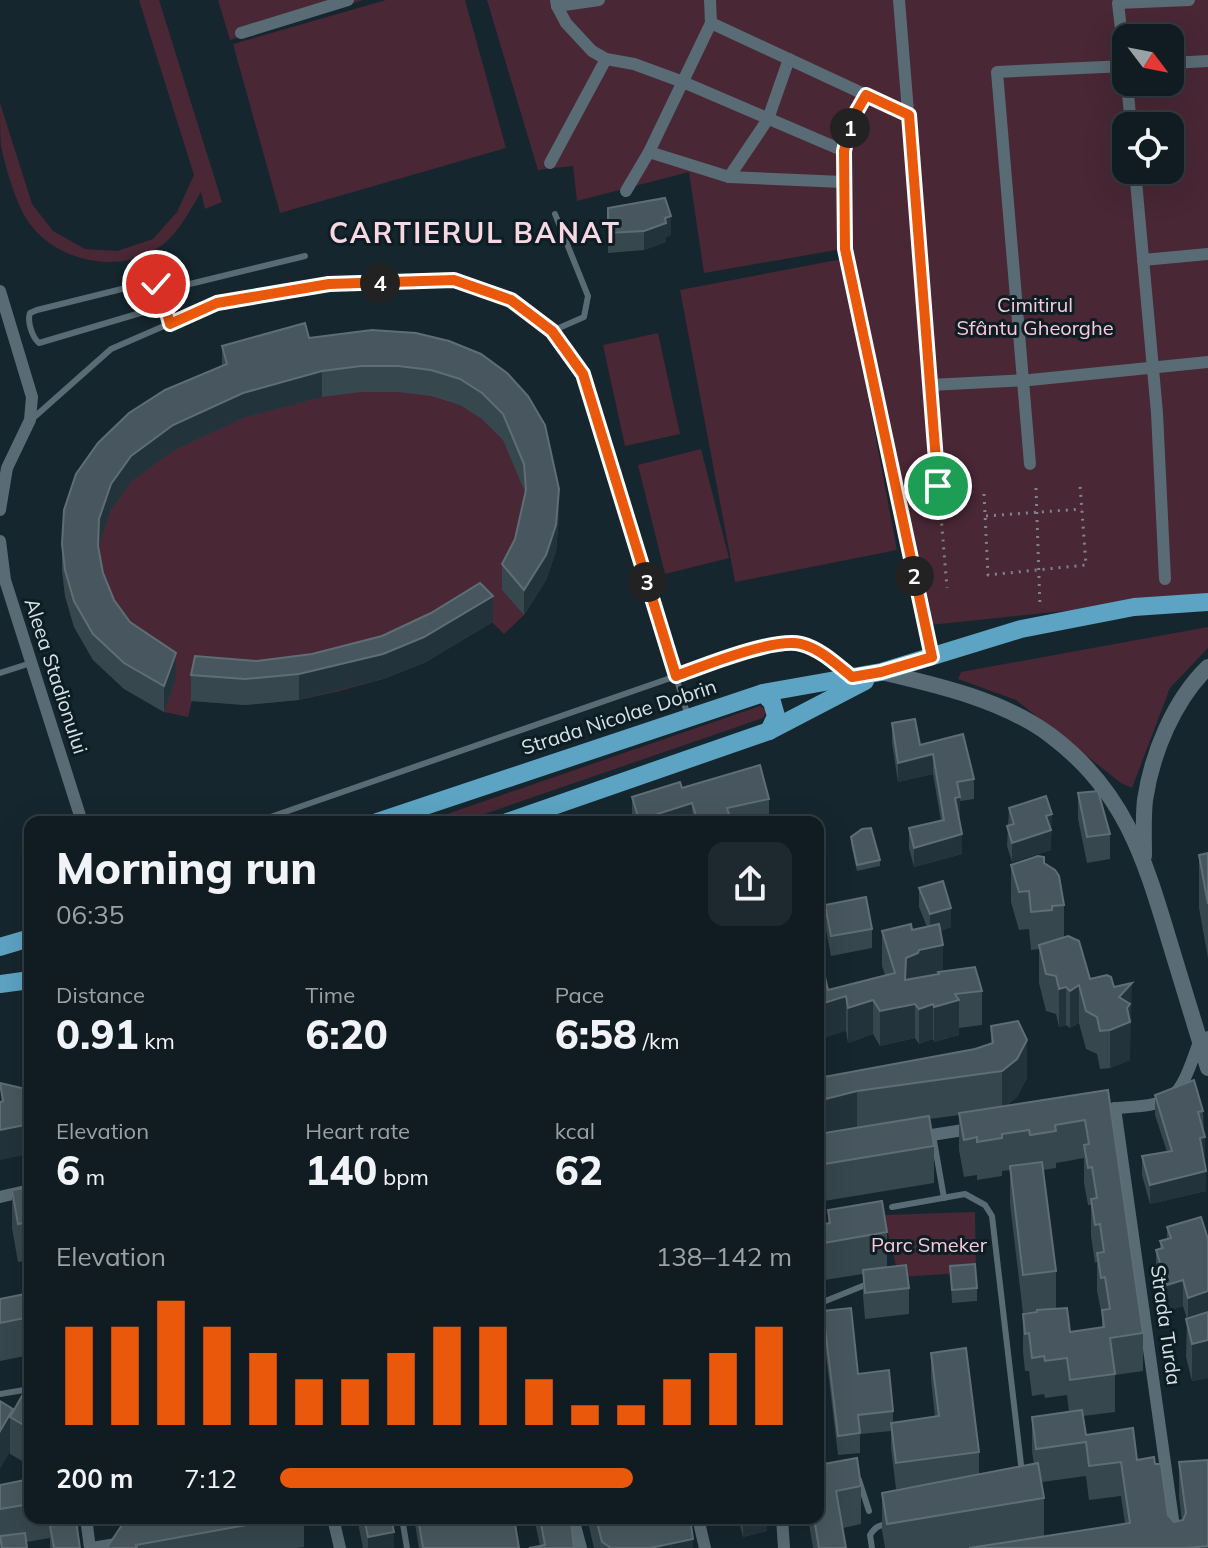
<!DOCTYPE html>
<html lang="en">
<head>
<meta charset="utf-8">
<style>
  body { margin:0; font-family:Mulish,sans-serif; background:#1e292f; color:#f1f3f6; height:100vh; display:flex; flex-direction:column; font-size:30px; white-space:nowrap }
  * { box-sizing:border-box; margin:0 }
  p { font-size:26px; color:#9ca1a5 }
  .icon { flex:none; width:44px; height:44px; fill:none; stroke:currentColor; stroke-width:2; stroke-linecap:round; stroke-linejoin:round }
  .map { position:relative; flex:1; overflow:hidden }
  .drawer { position:absolute; left:24px; top:816px; width:800px; height:708px; display:flex; flex-direction:column; background:#101c22; border-radius:16px; box-shadow:0 8px 32px #0002,0 0 0 2px #303a40 }
  .drawer>* { flex:none }
  .needle { width:52px; rotate:122deg }
  .buttons { position:absolute; left:1112px; top:24px; display:grid; gap:16px }
  .buttons a { display:grid; place-items:center; width:72px; height:72px; border-radius:16px; background:#101c22; box-shadow:0 8px 32px #0002,0 0 0 2px #303a40; font-size:40px }
  .pin { position:absolute; display:grid; place-items:center; width:68px; height:68px; color:#fff; margin:-34px; border:4px solid #fff; border-radius:50%; box-shadow:0 2px 8px #0007 }
  .km { position:absolute; width:40px; height:40px; margin:-20px; border-radius:50%; background:#222; color:#fff; font-size:22px; line-height:40px; text-align:center }
  .round { display:grid; place-items:center; flex:none; width:84px; height:84px; border-radius:16px; background:#1e292f }
  .overview { display:flex; align-items:center; justify-content:space-between; height:136px; padding:0 32px }
  h1 { font-size:44px; font-weight:800; line-height:60px }
  .figures { display:grid; grid-template-columns:repeat(3,1fr); gap:12px; height:136px; padding:8px 32px }
  .figures div { display:grid; align-content:center }
  .figures b { font-size:40px; font-weight:800 }
  .figures small { font-size:22px; font-weight:400 }
  .figures p { font-size:22px }
  .chart { height:224px; padding:16px 32px }
  .chart p { display:flex; justify-content:space-between }
  .chart svg { width:100%; height:144px; margin-top:8px; stroke:#ea580c; stroke-width:6 }
  ul { padding:0 32px; list-style:none; font-size:26px }
  li { display:grid; grid-template-columns:128px 96px 1fr; align-items:center; height:60px }
  li i { height:20px; border-radius:10px; background:#ea580c }
  .map>svg:first-child { display:block }
  .green { fill:#492735; fill-rule:evenodd }
  .lines { fill:none; stroke-linecap:round; stroke-linejoin:round }
  .path { stroke:#79868d; stroke-width:3; stroke-dasharray:2 6; stroke-linecap:butt }
  .lane { stroke:#596b74; stroke-width:6 }
  .street { stroke:#596b74; stroke-width:12 }
  .secondary { stroke:#596b74; stroke-width:16 }
  .primary { stroke:#5da3c3; stroke-width:18 }
  .wall { fill:#37474e; fill-rule:evenodd }
  .shaded-wall { fill:#23333b }
  .building { fill:#48575f; stroke:#5f6d74; stroke-width:2 }
  .route-casing { stroke:#fff; stroke-width:16 }
  .route { stroke:#ea580c; stroke-width:10 }
  .labels { text-anchor:middle; stroke-width:6; stroke-linejoin:round; paint-order:stroke }
  .park-label { font-size:20px; fill:#fcc8db; stroke:#0d1d24 }
  .street-label { font-size:20px; fill:#d8e1e7; stroke:#0d1d24 }
  .district-label { font-size:28px; font-weight:bold; letter-spacing:2px; fill:#f8d7e3; stroke:#0d1d24 }
</style>
</head>
<body>
<div class="map">
<svg width="1208" height="1548" viewBox="0 0 1208 1548">
  <rect width="100%" height="100%" fill="#16262e"/>
  <g class="green">
    <path d="M139,0H159L222,202L205,209L201,192C189,212 176,238 155,250C111,276 45,258 22,211C13,192 5,166 1,146C0,133 0,117 0,103L32,204L53,231L85,249L117,251L153,239L177,212L194,175Z"/>
    <path d="M218,0H363L230,40Z"/>
    <path d="M386,0H465L506,148L280,213L233,44Z"/>
    <path d="M487,0H1208V596L930,625L842,249L704,273L689,172L577,201L573,166L538,170ZM1126,38H1170V82H1126ZM1126,126H1170V170H1126Z"/>
    <path d="M842,259L897,550L735,582L680,290Z"/>
    <path d="M658,333L680,434L625,446L603,345Z"/>
    <path d="M416,359L554,481L559,515L556,551L546,580L524,615L504,634L492,622L424,663L383,679L340,691L299,700L245,705L192,701L188,717L164,712L124,689L93,660L74,627L65,596L62,570L129,439Z"/>
    <path d="M701,449L729,558L665,574L638,465Z"/>
    <path d="M1208,627V648L1170,688L1132,788L1121,783L1016,700L958,679L961,672Z"/>
    <path d="M760,706L767,710L763,718L461,822H424Z"/>
    <path d="M975,1212L976,1272L899,1277L883,1215Z"/>
  </g>
  <g class="lines">
    <g class="path">
      <path d="M931,396L947,588"/>
      <path d="M1036,488L1040,608"/>
      <path d="M984,494L988,575L1086,565L1080,485"/>
      <path d="M986,516L1082,509"/>
    </g>
    <g class="lane">
      <path d="M161,291L305,256"/>
      <path d="M164,306L39,343C32,337 27,321 30,313L37,310L146,283L156,284L161,291L170,324"/>
      <path d="M552,331L584,317L588,296L555,214"/>
      <path d="M31,420L111,349L217,303L329,284L454,280L511,300L552,331L583,374L688,716"/>
      <path d="M0,673L31,663"/>
      <path d="M256,822L754,649C805,642 805,641 846,673"/>
      <path d="M933,1135L944,1198"/>
      <path d="M892,1207L965,1194L985,1205L992,1216L1022,1473"/>
      <path d="M818,1304L870,1283"/>
      <path d="M0,1394L30,1389"/>
      <path d="M859,1480L869,1511"/>
      <path d="M402,1518L407,1548"/>
      <path d="M872,1548L870,1535C875,1527 879,1525 888,1524"/>
    </g>
    <g class="street">
      <path d="M556,0L557,6L599,0"/>
      <path d="M710,0L711,23L909,115"/>
      <path d="M899,0L930,385L1030,380L1208,362"/>
      <path d="M557,6L566,23L592,51L606,59L634,64L683,82L844,151"/>
      <path d="M241,33L348,0"/>
      <path d="M1170,63L1208,61"/>
      <path d="M1126,73L1118,3L1189,0"/>
      <path d="M1127,82L1131,126"/>
      <path d="M866,95L851,121L844,151L845,249L932,657"/>
      <path d="M649,152L729,177L843,182"/>
      <path d="M550,163L606,59"/>
      <path d="M1135,170L1157,413L1165,579"/>
      <path d="M729,177L768,119L789,59"/>
      <path d="M626,191L649,152L711,23"/>
      <path d="M1143,260L1208,254"/>
      <path d="M0,291L32,397L30,420L7,468L0,510"/>
      <path d="M1030,464L997,72L1126,66"/>
      <path d="M0,541L5,580L82,822"/>
      <path d="M1115,1108L1177,1548"/>
      <path d="M1109,1109C1127,1106 1156,1108 1171,1097C1186,1086 1193,1056 1200,1040L1208,1037"/>
      <path d="M919,1137L976,1128"/>
      <path d="M0,1197L30,1190"/>
      <path d="M86,1518L90,1548"/>
      <path d="M333,1518L340,1548"/>
      <path d="M573,1518L581,1548"/>
      <path d="M698,1518L705,1548"/>
      <path d="M782,1518L784,1548"/>
      <path d="M92,1548L122,1543"/>
    </g>
    <g class="secondary">
      <path d="M881,672C937,685 1003,700 1050,735C1124,790 1144,857 1169,940C1182,983 1195,1025 1208,1068"/>
      <path d="M1144,856C1144,837 1143,818 1145,800C1152,753 1174,700 1208,667"/>
    </g>
    <g class="primary">
      <path d="M763,693L772,702L776,716L769,731"/>
      <path d="M377,822L763,693L881,672L1021,629L1134,607L1208,602"/>
      <path d="M507,822L769,731L865,681"/>
      <path d="M0,947L30,938"/>
      <path d="M0,984L30,980"/>
    </g>
  </g>
  <g class="wall">
    <path d="M608,208L671,235L666,237V242L644,250L608,253Z"/>
    <path d="M309,338L481,354L559,515L556,551L546,580L524,615L502,590V564L515,539L525,498L524,490L503,440L482,419L460,405L431,396L398,392H361L322,397L243,418L173,451L131,482L111,510L99,545V551L103,573L114,600L130,622L176,679L164,712L124,689L93,660L74,627L65,596L62,570V544L222,366V346Z"/>
    <path d="M493,622L424,663L383,679L299,700L245,705L191,701V675L257,661L312,654Z"/>
    <path d="M892,723L920,745L974,779V799L960,801V816H959L962,854L914,867L909,848V828L941,821L933,774L898,782L892,743Z"/>
    <path d="M682,788L769,799V817L745,822H692V821L688,822H634L632,816V797Z"/>
    <path d="M1078,793L1110,834V859L1087,863L1078,819Z"/>
    <path d="M1009,808L1052,833L1051,834V850L1012,862L1007,846Z"/>
    <path d="M851,837L880,860V866L857,871L851,844Z"/>
    <path d="M1208,853V958L1199,908V855Z"/>
    <path d="M1044,863L1064,905V938L1090,979L1114,987L1132,1021L1130,1022V1060L1110,1068L1100,1069L1097,1054L1086,1049L1079,1023L1070,1028L1066,1025L1059,1027L1056,1014L1046,1011L1039,983V949L1031,950L1029,929L1019,930L1011,902V865Z"/>
    <path d="M919,888L951,927L940,931L943,971L982,991V1025L959,1028V1035L934,1042L933,1039L919,1044L915,1038L880,1046L873,1034L848,1043L846,1031L828,990L885,975L882,966V931L912,930L927,927L919,907Z"/>
    <path d="M825,905L872,929V948L831,956L825,924Z"/>
    <path d="M991,1026L1027,1078L1017,1097L1007,1105L1108,1090L1143,1333V1371L1115,1375V1412L1083,1416L1086,1435L1137,1460L1168,1515L1174,1522L1182,1521L1179,1496V1462L1208,1460V1548H885L882,1530V1493L917,1486L896,1489L891,1448V1431L860,1434V1453L838,1455L823,1331V1311L858,1374L893,1411V1422L935,1417L931,1379V1353L979,1452V1474L1034,1464L1032,1451V1417L1069,1412L1067,1395L1045,1398L1044,1394L1032,1396L1029,1371H1025L1023,1352V1314L1037,1311L1023,1313L1010,1204V1170L1002,1171V1176L977,1180V1175L964,1177L959,1150V1115L930,1119L934,1146V1183L818,1202V1078L975,1049L991,1043ZM1084,1158V1183L1088,1205H1091V1236L1095,1263L1097,1262V1291L1102,1316V1328L1070,1332L1056,1309V1271L1043,1170L1056,1168V1163ZM1086,1476L1089,1500L1121,1496L1125,1524L1044,1536V1498L1042,1482Z"/>
    <path d="M1155,1095L1203,1111L1205,1156L1204,1157L1206,1191L1150,1204L1142,1175V1156L1167,1152L1155,1115Z"/>
    <path d="M30,1187V1260L18,1262L12,1228V1190Z"/>
    <path d="M828,1210L887,1232V1267L909,1288V1314L865,1319L863,1296V1274L818,1281V1225L828,1223Z"/>
    <path d="M1167,1227L1208,1239V1378L1192,1381L1186,1357L1187,1319L1183,1306L1167,1311L1156,1276V1250L1160,1249V1241L1167,1239Z"/>
    <path d="M950,1266L977,1288V1301L952,1303Z"/>
    <path d="M30,1293V1355L0,1361V1299Z"/>
    <path d="M30,1382V1458L27,1457L24,1462L10,1454L0,1401L13,1411Z"/>
    <path d="M818,1465L861,1486V1524L843,1528L846,1548H813L808,1518H818Z"/>
    <path d="M30,1479V1518H79L78,1533L80,1548H50V1538L26,1542L27,1548H0V1485Z"/>
    <path d="M133,1518H304V1547L297,1548H108Z"/>
    <path d="M357,1518H391L394,1548H363Z"/>
    <path d="M414,1518H514L519,1548H419Z"/>
    <path d="M534,1518H566L575,1548L540,1546Z"/>
    <path d="M587,1518H625L627,1525L693,1548H594Z"/>
    <path d="M738,1518H767V1531L743,1537Z"/>
  </g>
  <g class="shaded-wall">
    <path d="M671,216V235L666,237V242L644,250V231L665,218Z"/>
    <path d="M322,371V397L243,418L173,451L131,482L111,510L99,545L98,572L99,519L111,484L131,456L173,425L243,393Z"/>
    <path d="M559,489V515L556,551L546,580L524,615V590Z"/>
    <path d="M493,596V622L424,663L383,679L299,700V674Z"/>
    <path d="M176,653V679L164,712V686Z"/>
    <path d="M933,754V774L898,782V763Z"/>
    <path d="M960,797V816L955,817V798Z"/>
    <path d="M692,803V821L688,822H639V820Z"/>
    <path d="M1052,814L1051,850L1012,862V843L1046,816Z"/>
    <path d="M962,834V854L914,867V848Z"/>
    <path d="M951,908V927L930,934V914Z"/>
    <path d="M943,945V979L938,981L915,1004V1038L880,1046V1011L906,958L919,950Z"/>
    <path d="M1132,983L1130,1060L1110,1068V1030L1119,997Z"/>
    <path d="M1079,985V1023L1070,1028V991Z"/>
    <path d="M1066,987V1025L1059,1027V989Z"/>
    <path d="M846,996V1031L818,1040V1005Z"/>
    <path d="M873,1000V1034L848,1043V1008Z"/>
    <path d="M959,1000V1035L934,1042V1007Z"/>
    <path d="M933,1004V1039L919,1044V1009Z"/>
    <path d="M1027,1040V1078L1017,1097L1002,1109V1071Z"/>
    <path d="M857,1091V1129L818,1139V1101Z"/>
    <path d="M30,1124V1154L0,1160V1130Z"/>
    <path d="M1205,1137V1156L1200,1158V1138Z"/>
    <path d="M1206,1171V1191L1150,1204V1185Z"/>
    <path d="M1183,1280V1306L1167,1311V1285Z"/>
    <path d="M1208,1291V1317L1188,1323V1298Z"/>
    <path d="M1208,1340V1378L1192,1381V1344Z"/>
    <path d="M13,1409V1418L10,1417V1452L0,1469V1431Z"/>
    <path d="M27,1419V1457L24,1462V1425Z"/>
    <path d="M743,1518H767V1531L743,1537Z"/>
    <path d="M394,1532V1548H368V1537Z"/>
    <path d="M693,1539V1548H650Z"/>
  </g>
  <g class="building">
    <path d="M665,198L671,216L665,218L666,223L644,231L608,233V208Z"/>
    <path d="M305,323L309,338L372,330L416,333L449,341L481,354L507,373L528,396L545,425L559,489L556,525L546,555L524,590L502,564L515,539L526,490L524,464L503,414L482,393L460,379L431,370L398,366H361L322,371L243,393L173,425L131,456L111,484L99,519L98,546L103,573L114,600L130,622L176,653L164,686L124,663L93,634L74,601L65,570L62,544L64,510L76,474L98,443L129,413L165,390L227,364L222,346Z"/>
    <path d="M480,583L493,596L424,637L383,654L299,674L245,679L191,675L195,656L257,661L312,654L382,636L431,613Z"/>
    <path d="M915,719L920,745L963,734L974,779L957,782L960,797L955,798L962,834L914,848L909,828L944,820L933,754L898,763L892,723Z"/>
    <path d="M760,765L769,799L727,808L731,821L698,822L692,803L639,820L632,797L680,782L682,788Z"/>
    <path d="M1098,791L1110,834L1087,837L1078,793Z"/>
    <path d="M1046,796L1052,814L1046,816L1051,830L1012,843L1007,826L1014,824L1009,808Z"/>
    <path d="M570,817L572,822H550Z"/>
    <path d="M871,828L880,860L857,865L851,837L862,829Z"/>
    <path d="M1208,853V904L1199,855Z"/>
    <path d="M1038,856L1044,857V863L1055,870L1059,876L1064,905L1052,906V910L1031,912L1029,891L1019,892L1011,865Z"/>
    <path d="M943,881L951,908L930,914L919,888Z"/>
    <path d="M866,897L872,929L831,936L825,905Z"/>
    <path d="M911,924L912,930L939,924L943,945L919,950L918,953L906,958L905,980L939,974L938,972L975,967L982,991L955,994L959,1000L934,1007L933,1004L919,1009L915,1004L880,1011L873,1000L848,1008L846,996L818,1005V964H822L828,990L895,973L882,931Z"/>
    <path d="M1068,936L1079,941L1090,979L1107,975L1111,977L1114,987L1132,983L1119,997L1130,1004L1127,1008L1130,1022L1110,1030L1100,1031L1097,1017L1086,1011L1079,985L1070,991L1066,987L1059,989L1056,976L1046,974L1039,945Z"/>
    <path d="M1018,1021L1027,1040L1017,1059L1002,1071L857,1091L818,1101V1078L975,1049L993,1043L991,1026Z"/>
    <path d="M1194,1080L1203,1111L1198,1112L1205,1137L1200,1138L1206,1171L1150,1185L1142,1156L1172,1151L1155,1095Z"/>
    <path d="M0,1083L30,1090V1124L0,1130V1102L3,1101Z"/>
    <path d="M1108,1090L1143,1333L1110,1338L1115,1374L1070,1380L1067,1358L1045,1361L1044,1356L1032,1358L1029,1333L1025,1334L1023,1314L1037,1312V1310L1067,1308L1070,1332L1104,1327L1102,1310L1110,1309L1105,1277L1101,1278L1097,1253L1104,1252L1100,1224L1095,1225L1091,1199L1097,1198L1092,1167L1088,1168L1084,1145L1089,1144L1085,1120L1055,1125L1056,1131L1030,1135L1029,1130L1002,1134V1138L977,1142V1137L964,1140L959,1113Z"/>
    <path d="M929,1116L934,1146L818,1165V1134Z"/>
    <path d="M1042,1162L1056,1271L1023,1275L1010,1166Z"/>
    <path d="M30,1187V1222L18,1224L12,1190Z"/>
    <path d="M882,1201L887,1232L818,1244V1225L830,1223L828,1210Z"/>
    <path d="M1201,1217L1208,1239V1291L1188,1298L1183,1280L1167,1285L1156,1250L1163,1248L1160,1241L1171,1238L1167,1227Z"/>
    <path d="M975,1264L977,1288L952,1290L950,1266Z"/>
    <path d="M906,1265L909,1288L865,1293L863,1270Z"/>
    <path d="M30,1293V1317L0,1323V1299Z"/>
    <path d="M851,1308L858,1374L889,1370L893,1411L858,1415L860,1433L838,1436L823,1311Z"/>
    <path d="M1208,1312V1340L1192,1344L1186,1319Z"/>
    <path d="M966,1348L979,1452L896,1463L891,1423L939,1416L931,1353Z"/>
    <path d="M30,1382V1420L27,1419L24,1425L10,1417Z"/>
    <path d="M0,1401L13,1409L0,1431Z"/>
    <path d="M1082,1410L1086,1435L1133,1428L1137,1460L1154,1457L1155,1464H1161L1168,1515L1174,1522L1183,1520L1186,1513L1179,1462L1208,1460V1546L1185,1548H969L1130,1523L1121,1462L1089,1466L1086,1442L1036,1449L1032,1417Z"/>
    <path d="M857,1458L861,1486L836,1491L846,1548H819L814,1518H818V1465Z"/>
    <path d="M1038,1463L1044,1498L887,1524L882,1493Z"/>
    <path d="M30,1479V1504L0,1509V1485Z"/>
    <path d="M133,1518H285L136,1545L137,1548H108V1546L126,1519Z"/>
    <path d="M364,1518H391L394,1532L368,1537Z"/>
    <path d="M418,1518H514L519,1548H423Z"/>
    <path d="M540,1518H566L567,1522H571L574,1548H529L545,1545Z"/>
    <path d="M596,1518H625L627,1525L656,1518H690L693,1539L650,1548H611L602,1542Z"/>
    <path d="M76,1521L80,1548H54L50,1526Z"/>
    <path d="M25,1533L27,1548H2L0,1536Z"/>
  </g>
  <g class="lines">
    <g class="route-casing">
      <path id="route" d="M156,284L161,291L170,324L217,303L329,284L454,280L511,300L552,331L583,374L676,676C703,666 775,637 801,644C821,649 837,665 852,677L881,672L932,657L845,249L844,151L851,121L866,95L909,115L938,486"/>
    </g>
    <use href="#route" class="route"/>
  </g>
  <g class="labels">
    <g class="park-label">
      <text x="1035" y="312">Cimitirul<tspan x="1035" dy="23">Sfântu Gheorghe</tspan></text>
      <text x="929" y="1252">Parc Smeker</text>
    </g>
    <g class="street-label">
      <text transform="translate(56 676) rotate(72)" y="7">Aleea Stadionului</text>
      <text transform="translate(619 717) rotate(-18)" y="7">Strada Nicolae Dobrin</text>
      <text transform="translate(1166 1325) rotate(82)" y="7">Strada Turda</text>
    </g>
    <g class="district-label">
      <text x="475" y="243">CARTIERUL BANAT</text>
    </g>
  </g>
</svg>
<div class="buttons">
<a><svg class="needle" viewBox="-14 -14 28 28"><path d="M0-13l5 13h-10z" fill="#e53935"/><path d="M0 13l5-13h-10z" fill="#9ca1a5"/></svg></a>
<a><svg class="icon" aria-label="locate" viewBox="0 0 24 24"><circle cx="12" cy="12" r="6"/><path d="M12 2v4M12 18v4M2 12h4M18 12h4"/></svg></a>
</div>
<div class="pin" style="left:938px;top:486px;background:#1e9e55"><svg class="icon" aria-label="arrive" viewBox="0 0 24 24"><path d="M6 21V4h12l-3 4 3 4H6"/></svg></div>
<div class="pin" style="left:156px;top:284px;background:#d93025"><svg class="icon" aria-label="check" viewBox="0 0 24 24"><path d="M5 12l5 5 9-10"/></svg></div>
<b class="km" style="left:850px;top:128px">1</b>
<b class="km" style="left:914px;top:576px">2</b>
<b class="km" style="left:647px;top:582px">3</b>
<b class="km" style="left:380px;top:283px">4</b>
<section class="drawer">
<div class="overview"><div><h1>Morning run</h1><p>06:35</p></div><a class="round"><svg class="icon" aria-label="share" viewBox="0 0 24 24"><path d="M12 15V3M7 8l5-5 5 5M5 13v7h14v-7"/></svg></a></div>
<div class="figures">
<div><p>Distance</p><b>0.91<small> km</small></b></div>
<div><p>Time</p><b>6:20</b></div>
<div><p>Pace</p><b>6:58<small> /km</small></b></div>
</div>
<div class="figures">
<div><p>Elevation</p><b>6<small> m</small></b></div>
<div><p>Heart rate</p><b>140<small> bpm</small></b></div>
<div><p>kcal</p><b>62</b></div>
</div>
<div class="chart"><p><span>Elevation</span>138–142 m</p>
<svg viewBox="0 0 160 44" preserveAspectRatio="none"><path d="M5 44V14M15 44V14M25 44V6M35 44V14M45 44V22M55 44V30M65 44V30M75 44V22M85 44V14M95 44V14M105 44V30M115 44V38M125 44V38M135 44V30M145 44V22M155 44V14"/></svg>
</div>
<ul>
<li><b>200 m</b>7:12<i style="width:69%"></i></li>
</ul>
</section>
</div>
</body>
</html>
